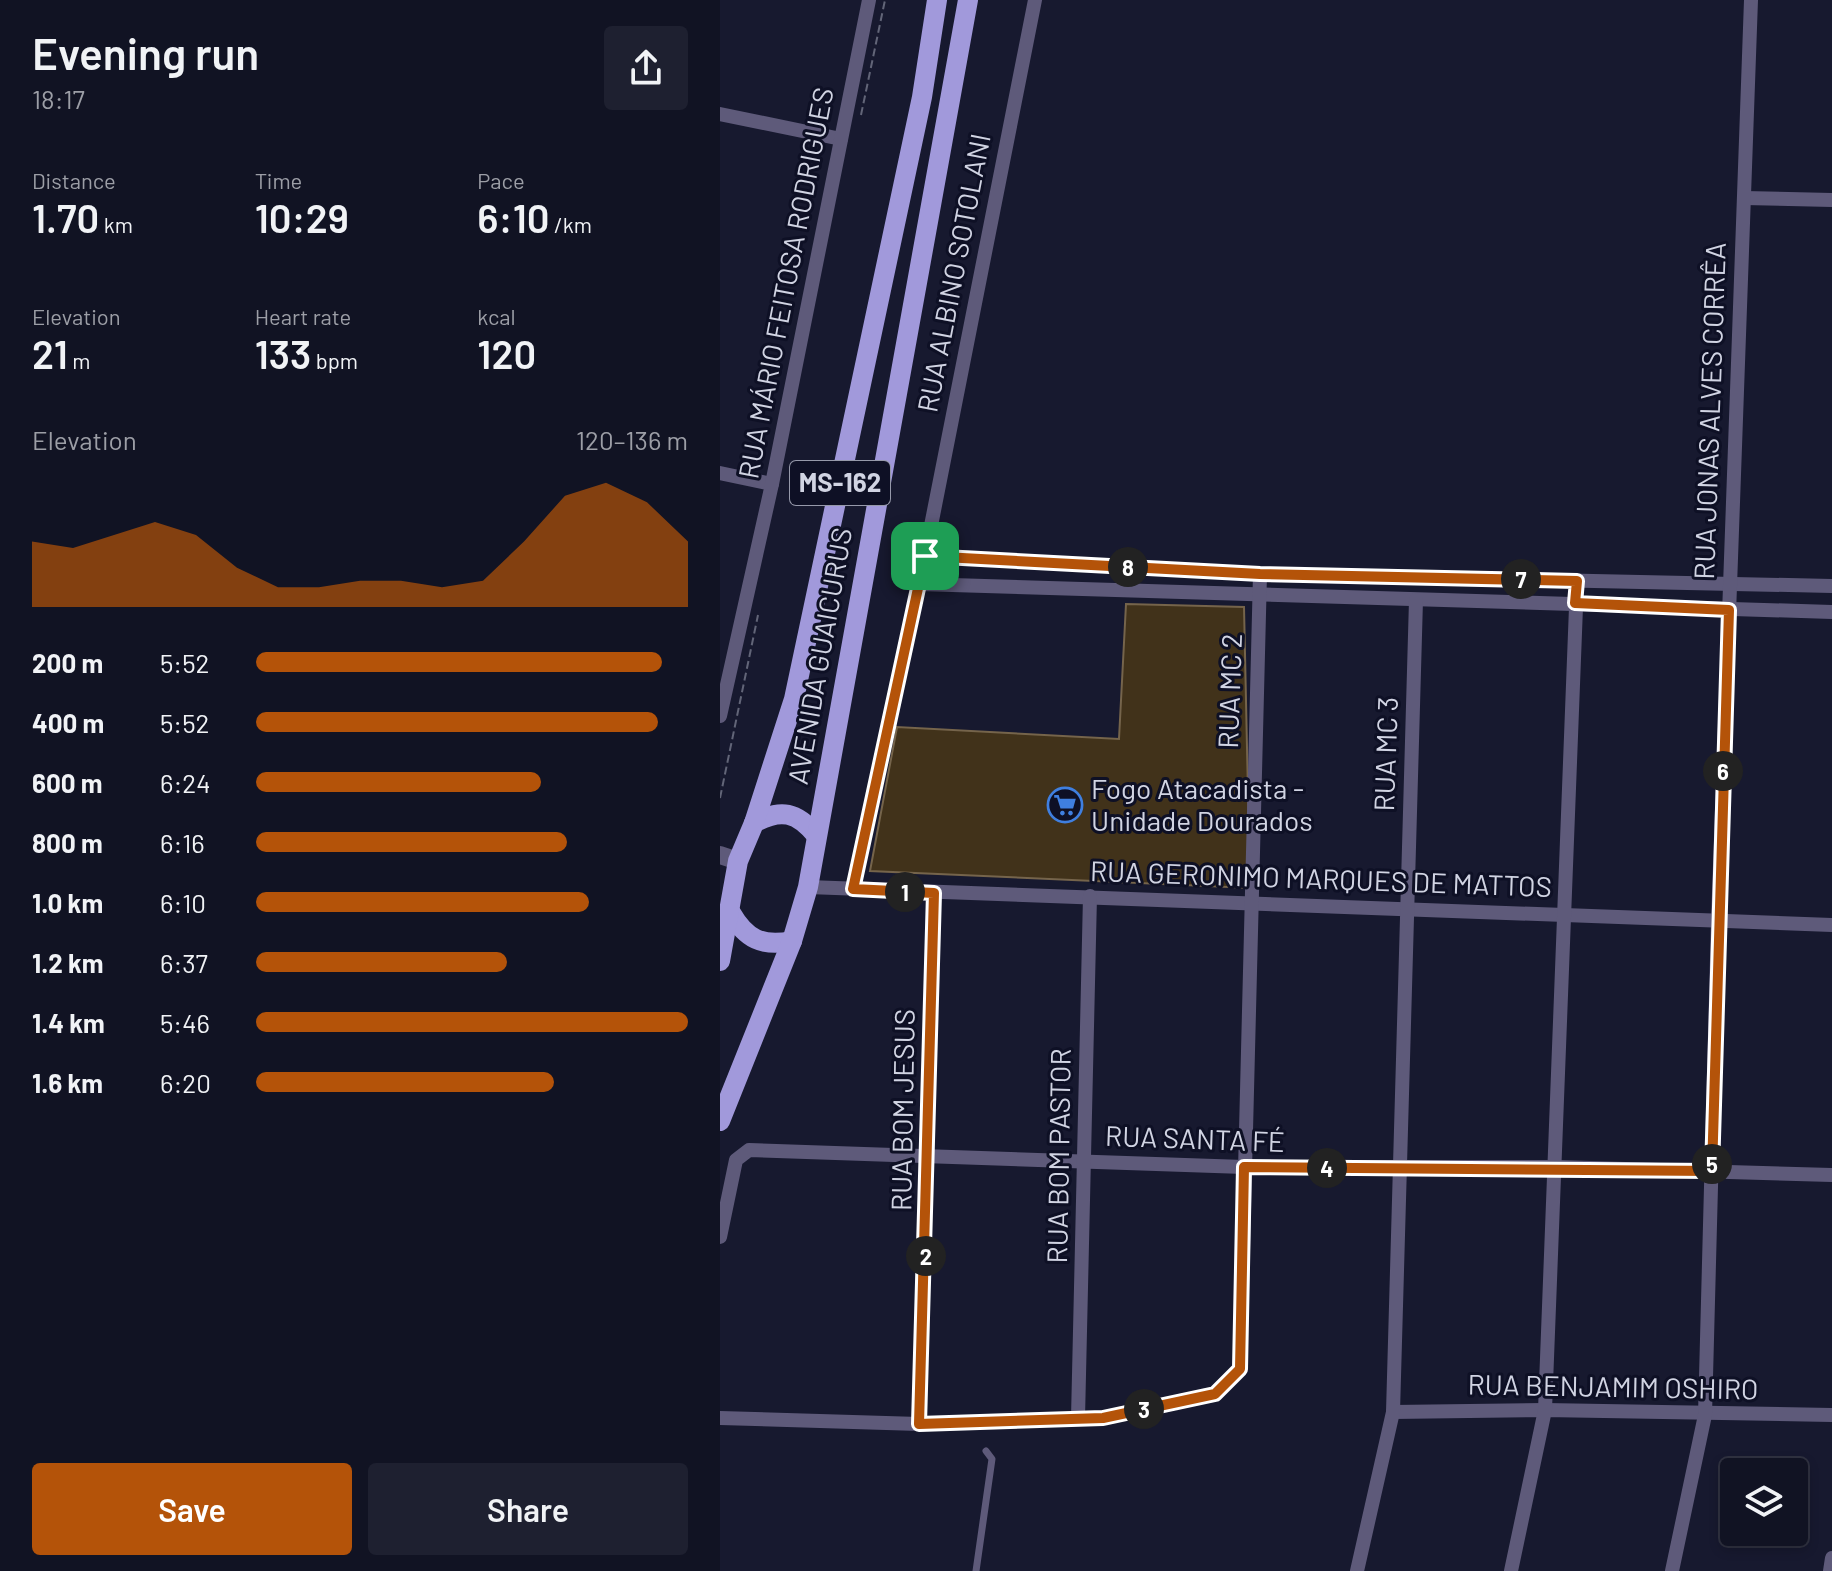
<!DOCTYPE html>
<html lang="en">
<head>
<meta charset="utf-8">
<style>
  body { margin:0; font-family:Barlow,sans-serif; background:#1e2030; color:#f1f3f6; height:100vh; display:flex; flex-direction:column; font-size:30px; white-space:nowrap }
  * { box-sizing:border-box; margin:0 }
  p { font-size:26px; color:#9c9ea6 }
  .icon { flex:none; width:44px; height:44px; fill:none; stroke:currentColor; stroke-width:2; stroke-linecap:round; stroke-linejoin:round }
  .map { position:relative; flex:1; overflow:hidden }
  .panel { display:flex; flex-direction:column; background:#111323; width:720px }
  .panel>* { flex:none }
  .controls { position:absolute; left:1000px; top:1458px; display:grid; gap:16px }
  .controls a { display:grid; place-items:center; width:88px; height:88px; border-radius:8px; background:#111323; box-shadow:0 4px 12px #0003,0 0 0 2px #303241; font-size:40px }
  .pin { position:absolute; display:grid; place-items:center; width:68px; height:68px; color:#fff; margin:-34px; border-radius:16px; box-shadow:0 4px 12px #0006 }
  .km { position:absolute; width:40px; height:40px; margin:-20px; border-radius:50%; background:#222; color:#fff; font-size:22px; line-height:40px; text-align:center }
  .round { display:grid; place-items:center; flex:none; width:84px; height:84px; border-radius:8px; background:#1e2030 }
  .head { display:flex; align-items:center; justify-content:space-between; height:136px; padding:0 32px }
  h1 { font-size:44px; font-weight:600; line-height:60px }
  .figures { display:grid; grid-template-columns:repeat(3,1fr); gap:12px; height:136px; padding:8px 32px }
  .figures div { display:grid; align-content:center }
  .figures b { font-size:40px; font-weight:600 }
  .figures small { font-size:22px; font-weight:400 }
  .figures p { font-size:22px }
  .chart { height:224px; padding:16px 32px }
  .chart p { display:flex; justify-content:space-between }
  .chart svg { width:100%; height:144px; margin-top:8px; fill:#b45309; opacity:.7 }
  .cta { display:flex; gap:16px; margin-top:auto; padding:16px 32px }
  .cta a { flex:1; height:92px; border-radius:8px; background:#b45309; color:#fff; font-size:32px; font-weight:600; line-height:92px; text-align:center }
  .cta a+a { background:#1e2030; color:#f1f3f6 }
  ul { padding:0 32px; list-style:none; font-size:26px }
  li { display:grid; grid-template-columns:128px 96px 1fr; align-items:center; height:60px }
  li i { height:20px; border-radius:10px; background:#b45309 }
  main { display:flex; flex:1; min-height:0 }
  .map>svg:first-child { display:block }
  .building { fill:#41321a; stroke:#75644b; stroke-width:2 }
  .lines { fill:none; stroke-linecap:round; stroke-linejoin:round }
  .path { stroke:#626578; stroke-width:2; stroke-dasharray:8 4; stroke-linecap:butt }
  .service { stroke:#5e5a7a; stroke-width:7 }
  .minor { stroke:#5e5a7a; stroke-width:14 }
  .tertiary { stroke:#5e5a7a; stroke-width:18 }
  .primary { stroke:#a199db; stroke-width:20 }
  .route-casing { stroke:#fff; stroke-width:16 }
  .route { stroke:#b45309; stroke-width:10 }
  .labels { text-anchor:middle; stroke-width:6; stroke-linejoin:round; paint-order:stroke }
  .shield { fill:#0e1025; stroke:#9699aa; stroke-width:2 }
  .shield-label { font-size:26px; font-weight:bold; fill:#d1d4e3 }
  .street-label { font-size:28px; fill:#d1d4e3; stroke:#0e1025 }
  .poi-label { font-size:28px; fill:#d1d4e3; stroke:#0e1025; text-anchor:start }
</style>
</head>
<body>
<main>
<section class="panel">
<div class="head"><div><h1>Evening run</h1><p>18:17</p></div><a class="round"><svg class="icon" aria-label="share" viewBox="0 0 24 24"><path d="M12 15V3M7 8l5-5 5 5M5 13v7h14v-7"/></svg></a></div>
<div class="figures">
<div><p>Distance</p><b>1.70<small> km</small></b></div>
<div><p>Time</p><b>10:29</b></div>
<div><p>Pace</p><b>6:10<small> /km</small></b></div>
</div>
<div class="figures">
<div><p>Elevation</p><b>21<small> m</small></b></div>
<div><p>Heart rate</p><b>133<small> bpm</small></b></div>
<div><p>kcal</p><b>120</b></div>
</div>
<div class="chart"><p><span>Elevation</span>120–136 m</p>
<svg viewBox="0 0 160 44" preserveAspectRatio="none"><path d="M0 44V24L10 26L20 22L30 18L40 22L50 32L60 38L70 38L80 36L90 36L100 38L110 36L120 24L130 10L140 6L150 12L160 24V44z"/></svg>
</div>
<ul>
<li><b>200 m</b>5:52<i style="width:94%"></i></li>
<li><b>400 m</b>5:52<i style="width:93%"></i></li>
<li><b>600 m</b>6:24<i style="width:66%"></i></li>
<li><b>800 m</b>6:16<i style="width:72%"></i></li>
<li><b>1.0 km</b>6:10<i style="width:77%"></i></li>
<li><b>1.2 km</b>6:37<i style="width:58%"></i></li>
<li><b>1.4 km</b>5:46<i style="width:100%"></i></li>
<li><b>1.6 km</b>6:20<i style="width:69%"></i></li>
</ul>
<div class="cta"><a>Save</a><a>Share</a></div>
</section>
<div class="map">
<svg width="1112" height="1571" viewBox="0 0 1112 1571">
  <rect width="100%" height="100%" fill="#17192f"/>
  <path class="building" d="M406,604L524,607L530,888L150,871L177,727L399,739Z"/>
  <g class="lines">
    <g class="path">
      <path d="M141,115L165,0"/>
      <path d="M0,798L38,615"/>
    </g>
    <path class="service" d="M256,1571L272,1459L266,1451"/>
    <g class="minor">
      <path d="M0,114L121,139"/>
      <path d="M1024,198L1112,200"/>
      <path d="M0,473L52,484"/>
      <path d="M205,556L540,574L1112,586"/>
      <path d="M199,584L1112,612"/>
      <path d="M0,716L52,484L149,0"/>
      <path d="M88,887L1112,925"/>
      <path d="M133,889L205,556L315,0"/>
      <path d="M0,1237L16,1160L29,1150L524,1167H837L1112,1175"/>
      <path d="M673,1412L825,1410L1112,1415"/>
      <path d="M0,1418L199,1424L383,1418L495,1394L520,1369L540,574"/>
      <path d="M358,1418L370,896"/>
      <path d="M199,1424L214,893"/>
      <path d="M637,1571L673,1412L696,600"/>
      <path d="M791,1571L825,1410L857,581"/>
      <path d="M952,1571L985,1415L998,921L1031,0"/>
      <path d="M1110,1571L1112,1558"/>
    </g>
    <path class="tertiary" d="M0,855L18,861"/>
    <g class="primary">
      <path d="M34,823C61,808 77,812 96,835"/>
      <path d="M11,913C26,939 42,947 72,941"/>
      <path d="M0,961L18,861L34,823L74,699L202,97L217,0"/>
      <path d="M0,1121L72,941L88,887L248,0"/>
    </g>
  </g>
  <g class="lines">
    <g class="route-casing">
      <path id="route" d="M205,556L540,574L857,581L855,603L1009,610L992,1171L524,1167L520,1369L495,1394L383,1418L199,1424L214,893L133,889Z"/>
    </g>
    <use href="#route" class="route"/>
  </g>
  <defs>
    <g id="supermarket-ring" transform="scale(1.8)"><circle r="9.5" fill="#0e1025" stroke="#3f7fe0" stroke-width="1.5"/><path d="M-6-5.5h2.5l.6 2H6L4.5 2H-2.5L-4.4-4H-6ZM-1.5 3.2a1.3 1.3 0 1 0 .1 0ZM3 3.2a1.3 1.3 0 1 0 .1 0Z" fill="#3f7fe0"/></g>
  </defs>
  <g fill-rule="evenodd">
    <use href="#supermarket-ring" x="345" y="805"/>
  </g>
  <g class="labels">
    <rect class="shield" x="70" y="461" width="100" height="44" rx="6"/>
    <g class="shield-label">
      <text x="120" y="492">MS-162</text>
    </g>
    <g class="street-label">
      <text transform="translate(234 273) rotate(-79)" y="10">RUA ALBINO SOTOLANI</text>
      <text transform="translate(66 283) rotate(-79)" y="10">RUA MÁRIO FEITOSA RODRIGUES</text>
      <text transform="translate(990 411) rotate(-88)" y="10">RUA JONAS ALVES CORRÊA</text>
      <text transform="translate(100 656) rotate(-80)" y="10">AVENIDA GUAICURUS</text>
      <text transform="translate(510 691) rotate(-88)" y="10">RUA MC 2</text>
      <text transform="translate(666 754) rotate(-88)" y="10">RUA MC 3</text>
      <text transform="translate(601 879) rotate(2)" y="10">RUA GERONIMO MARQUES DE MATTOS</text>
      <text transform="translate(183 1110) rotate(-89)" y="10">RUA BOM JESUS</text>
      <text transform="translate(475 1139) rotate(2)" y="10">RUA SANTA FÉ</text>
      <text transform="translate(339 1156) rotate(-89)" y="10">RUA BOM PASTOR</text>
      <text transform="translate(893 1387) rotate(1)" y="10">RUA BENJAMIM OSHIRO</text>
    </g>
    <g class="poi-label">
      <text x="371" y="799">Fogo Atacadista -<tspan x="371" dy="32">Unidade Dourados</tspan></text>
    </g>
  </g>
</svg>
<div class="controls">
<a><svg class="icon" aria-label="layers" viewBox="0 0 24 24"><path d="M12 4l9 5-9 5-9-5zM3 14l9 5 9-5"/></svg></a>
</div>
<div class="pin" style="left:205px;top:556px;background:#1e9e55"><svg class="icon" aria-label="arrive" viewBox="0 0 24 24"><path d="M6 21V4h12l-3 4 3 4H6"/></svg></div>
<b class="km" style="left:185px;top:892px">1</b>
<b class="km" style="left:206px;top:1256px">2</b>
<b class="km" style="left:424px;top:1409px">3</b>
<b class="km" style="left:607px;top:1168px">4</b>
<b class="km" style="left:992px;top:1164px">5</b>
<b class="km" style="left:1003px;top:771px">6</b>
<b class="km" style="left:801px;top:579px">7</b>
<b class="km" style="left:408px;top:567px">8</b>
</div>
</main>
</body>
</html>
